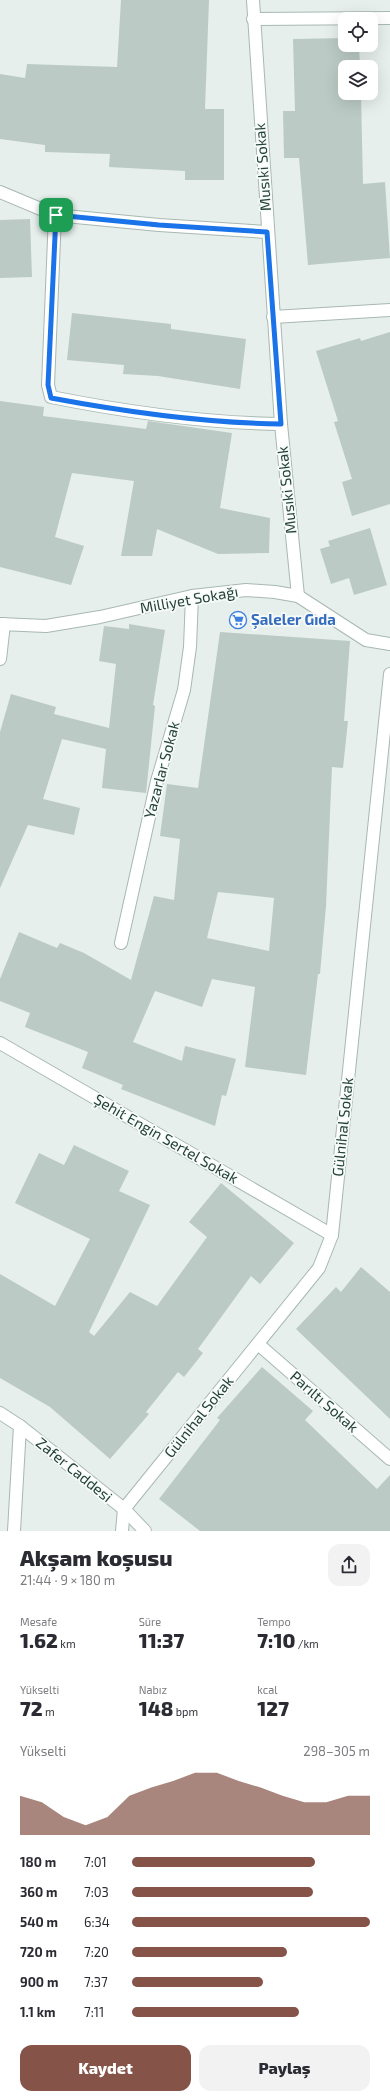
<!DOCTYPE html>
<html lang="tr">
<head>
<meta charset="utf-8">
<style>
  body { margin:0; font-family:"Exo 2",sans-serif; background:#f2f2f3; color:#2b2b33; height:100vh; display:flex; flex-direction:column; font-size:15px; white-space:nowrap }
  * { box-sizing:border-box; margin:0 }
  p { font-size:13px; color:#7c7c81 }
  .icon { flex:none; width:22px; height:22px; fill:none; stroke:currentColor; stroke-width:2; stroke-linecap:round; stroke-linejoin:round }
  .map { position:relative; height:1531px; overflow:hidden }
  .sheet { display:flex; flex-direction:column; background:#fff; flex:1 }
  .sheet>* { flex:none }
  .buttons { position:absolute; left:338px; top:12px; display:grid; gap:8px }
  .buttons a { display:grid; place-items:center; width:40px; height:40px; border-radius:8px; background:#fff; box-shadow:0 4px 16px #0002; font-size:20px }
  .pin { position:absolute; display:grid; place-items:center; width:34px; height:34px; color:#fff; margin:-17px; border-radius:8px; box-shadow:0 2px 6px #0006 }
  .round { display:grid; place-items:center; flex:none; width:42px; height:42px; border-radius:12px; background:#f2f2f3 }
  .head { display:flex; align-items:center; justify-content:space-between; height:68px; padding:0 20px }
  h1 { font-size:22px; font-weight:800; line-height:30px }
  .metrics { display:grid; grid-template-columns:repeat(3,1fr); gap:6px; height:68px; padding:4px 20px }
  .metrics div { display:grid; align-content:center }
  .metrics b { font-size:20px; font-weight:800 }
  .metrics small { font-size:11px; font-weight:400 }
  .metrics p { font-size:11px }
  .chart { height:112px; padding:8px 20px }
  .chart p { display:flex; justify-content:space-between }
  .chart svg { width:100%; height:72px; margin-top:4px; fill:#855347; opacity:.7 }
  .action { display:flex; gap:8px; margin-top:auto; padding:8px 20px }
  .action a { flex:1; height:46px; border-radius:12px; background:#855347; color:#fff; font-size:16px; font-weight:800; line-height:46px; text-align:center }
  .action a+a { background:#f2f2f3; color:#2b2b33 }
  ul { padding:0 20px; list-style:none; font-size:13px }
  li { display:grid; grid-template-columns:64px 48px 1fr; align-items:center; height:30px }
  li i { height:10px; border-radius:5px; background:#855347 }
  .map>svg:first-child { display:block }
  .building { fill:#bbcac4; fill-rule:evenodd }
  .lines { fill:none; stroke-linecap:round; stroke-linejoin:round }
  .minor-casing { stroke:#a8b8b2; stroke-width:14 }
  .minor { stroke:#fff; stroke-width:12 }
  .route-casing { stroke:#fff; stroke-width:8 }
  .route { stroke:#1a73e8; stroke-width:5 }
  .labels { text-anchor:middle; stroke-width:3.5; stroke-linejoin:round; paint-order:stroke }
  .street-label { font-size:15px; fill:#24423a; stroke:#f7fbf9 }
  .shop-label { font-size:15px; font-weight:bold; fill:#366cbe; stroke:#f7fbf9; text-anchor:start }
</style>
</head>
<body>
<div class="map">
<svg width="390" height="1531" viewBox="0 0 390 1531">
  <rect width="100%" height="100%" fill="#e6efeb"/>
  <g class="building">
    <path d="M121,0H209L205,109H224V180H185V171L109,167L110,154L45,152V145L0,139V74L25,78L27,64L117,67Z"/>
    <path d="M345,38V45H359L360,67H345V93H361L363,184L385,182L390,258L308,265L299,158H284L283,111H295L293,39Z"/>
    <path d="M30,219L32,277L0,278V220Z"/>
    <path d="M72,313L171,324V329L246,339L240,389L158,376L123,374L124,365L67,360Z"/>
    <path d="M390,332V504L352,516L342,482L352,479L334,422L338,421L316,351L360,338L361,341Z"/>
    <path d="M0,401L44,407L43,416L146,429L148,421L232,433L220,508L270,518L269,553L218,554L157,529L152,556H121L134,481L72,473L55,537L84,546L71,585L0,567Z"/>
    <path d="M370,528L387,585L354,595L349,578L331,584L320,549L330,546L328,541Z"/>
    <path d="M129,624L165,630L153,705L155,706L146,793L102,788L106,749L62,739L43,799L80,808L74,835L28,825L0,888V732L11,694L56,707L54,714L109,728L116,664L99,661L104,626L129,629Z"/>
    <path d="M220,632L350,641L344,721H348L343,768L332,767L326,906L320,974H318L306,1075L245,1067L255,987L212,979L202,1007L155,991L133,1042L182,1061L185,1046L236,1059L226,1096L222,1095L215,1126L121,1089L123,1085L82,1068L88,1052L25,1027L30,1013L0,1001V979L19,932L57,948L60,943L84,953L131,980L154,896L174,900L180,839L160,836L167,784L198,788ZM218,892L274,898L269,951L207,938Z"/>
    <path d="M74,1145L129,1171L119,1191L150,1205L89,1332L94,1336L130,1292L157,1306L207,1237L189,1222L221,1183L294,1243L260,1284L251,1276L198,1349L203,1353L184,1377L178,1372L146,1412L149,1414L110,1459L50,1407L0,1378V1274L55,1306L90,1239L15,1203L39,1153L64,1165Z"/>
    <path d="M361,1267L390,1292V1419L296,1329L336,1287L341,1292Z"/>
    <path d="M262,1367L313,1411L305,1420L377,1489L390,1475V1531H200L159,1499L220,1420L217,1418Z"/>
  </g>
  <g class="lines">
    <g class="minor-casing">
      <g id="minor">
        <path d="M253,0L281,424L298,596"/>
        <path d="M253,19L390,18"/>
        <path d="M0,192L55,215L159,225L267,232"/>
        <path d="M55,215L48,385L51,397C126,412 204,423 281,424"/>
        <path d="M273,317L390,310"/>
        <path d="M0,624L46,626L100,617L192,596L246,590L275,592L298,596L366,640L390,644"/>
        <path d="M0,659L4,624"/>
        <path d="M121,943L157,781L184,690L190,647L192,596"/>
        <path d="M0,1043L332,1235"/>
        <path d="M258,1344L390,1459"/>
        <path d="M0,1413L20,1426L124,1509L145,1531"/>
        <path d="M14,1531L20,1426"/>
        <path d="M122,1531L124,1509L319,1268L332,1235L390,674"/>
      </g>
    </g>
    <use href="#minor" class="minor"/>
  </g>
  <g class="lines">
    <g class="route-casing">
      <path id="route" d="M56,215L159,225L267,232L281,424C204,423 126,412 51,398L48,385Z"/>
    </g>
    <use href="#route" class="route"/>
  </g>
  <defs>
    <g id="supermarket-ring" transform="scale(0.9)"><circle r="9.5" fill="#f7fbf9" stroke="#3f7fe0" stroke-width="1.5"/><path d="M-6-5.5h2.5l.6 2H6L4.5 2H-2.5L-4.4-4H-6ZM-1.5 3.2a1.3 1.3 0 1 0 .1 0ZM3 3.2a1.3 1.3 0 1 0 .1 0Z" fill="#3f7fe0"/></g>
  </defs>
  <g fill-rule="evenodd">
    <use href="#supermarket-ring" x="238" y="620"/>
  </g>
  <g class="labels">
    <g class="street-label">
      <text transform="translate(263 167) rotate(-94)" y="5">Musıki Sokak</text>
      <text transform="translate(287 490) rotate(-96)" y="5">Musıki Sokak</text>
      <text transform="translate(189 600) rotate(-10)" y="5">Milliyet Sokağı</text>
      <text transform="translate(162 770) rotate(-75)" y="5">Yazarlar Sokak</text>
      <text transform="translate(343 1127) rotate(-84)" y="5">Gülnihal Sokak</text>
      <text transform="translate(166 1139) rotate(30)" y="5">Şehit Engin Sertel Sokak</text>
      <text transform="translate(324 1402) rotate(41)" y="5">Parıltı Sokak</text>
      <text transform="translate(199 1417) rotate(-51)" y="5">Gülnihal Sokak</text>
      <text transform="translate(74 1470) rotate(39)" y="5">Zafer Caddesi</text>
    </g>
    <g class="shop-label">
      <text x="251" y="625">Şaleler Gıda</text>
    </g>
  </g>
</svg>
<div class="buttons">
<a><svg class="icon" aria-label="locate" viewBox="0 0 24 24"><circle cx="12" cy="12" r="6"/><path d="M12 2v4M12 18v4M2 12h4M18 12h4"/></svg></a>
<a><svg class="icon" aria-label="layers" viewBox="0 0 24 24"><path d="M12 4l9 5-9 5-9-5zM3 14l9 5 9-5"/></svg></a>
</div>
<div class="pin" style="left:56px;top:215px;background:#1e9e55"><svg class="icon" aria-label="arrive" viewBox="0 0 24 24"><path d="M6 21V4h12l-3 4 3 4H6"/></svg></div>
</div>
<section class="sheet">
<div class="head"><div><h1>Akşam koşusu</h1><p>21:44 · 9 × 180 m</p></div><a class="round"><svg class="icon" aria-label="share" viewBox="0 0 24 24"><path d="M12 15V3M7 8l5-5 5 5M5 13v7h14v-7"/></svg></a></div>
<div class="metrics">
<div><p>Mesafe</p><b>1.62<small> km</small></b></div>
<div><p>Süre</p><b>11:37</b></div>
<div><p>Tempo</p><b>7:10<small> /km</small></b></div>
</div>
<div class="metrics">
<div><p>Yükselti</p><b>72<small> m</small></b></div>
<div><p>Nabız</p><b>148<small> bpm</small></b></div>
<div><p>kcal</p><b>127</b></div>
</div>
<div class="chart"><p><span>Yükselti</span>298–305 m</p>
<svg viewBox="0 0 160 44" preserveAspectRatio="none"><path d="M0 44V20L10 24L20 33L30 38L40 33L50 20L60 15L70 11L80 6L90 6L100 11L110 15L120 20L130 24L140 24L150 20L160 20V44z"/></svg>
</div>
<ul>
<li><b>180 m</b>7:01<i style="width:77%"></i></li>
<li><b>360 m</b>7:03<i style="width:76%"></i></li>
<li><b>540 m</b>6:34<i style="width:100%"></i></li>
<li><b>720 m</b>7:20<i style="width:65%"></i></li>
<li><b>900 m</b>7:37<i style="width:55%"></i></li>
<li><b>1.1 km</b>7:11<i style="width:70%"></i></li>
</ul>
<div class="action"><a>Kaydet</a><a>Paylaş</a></div>
</section>
</body>
</html>
